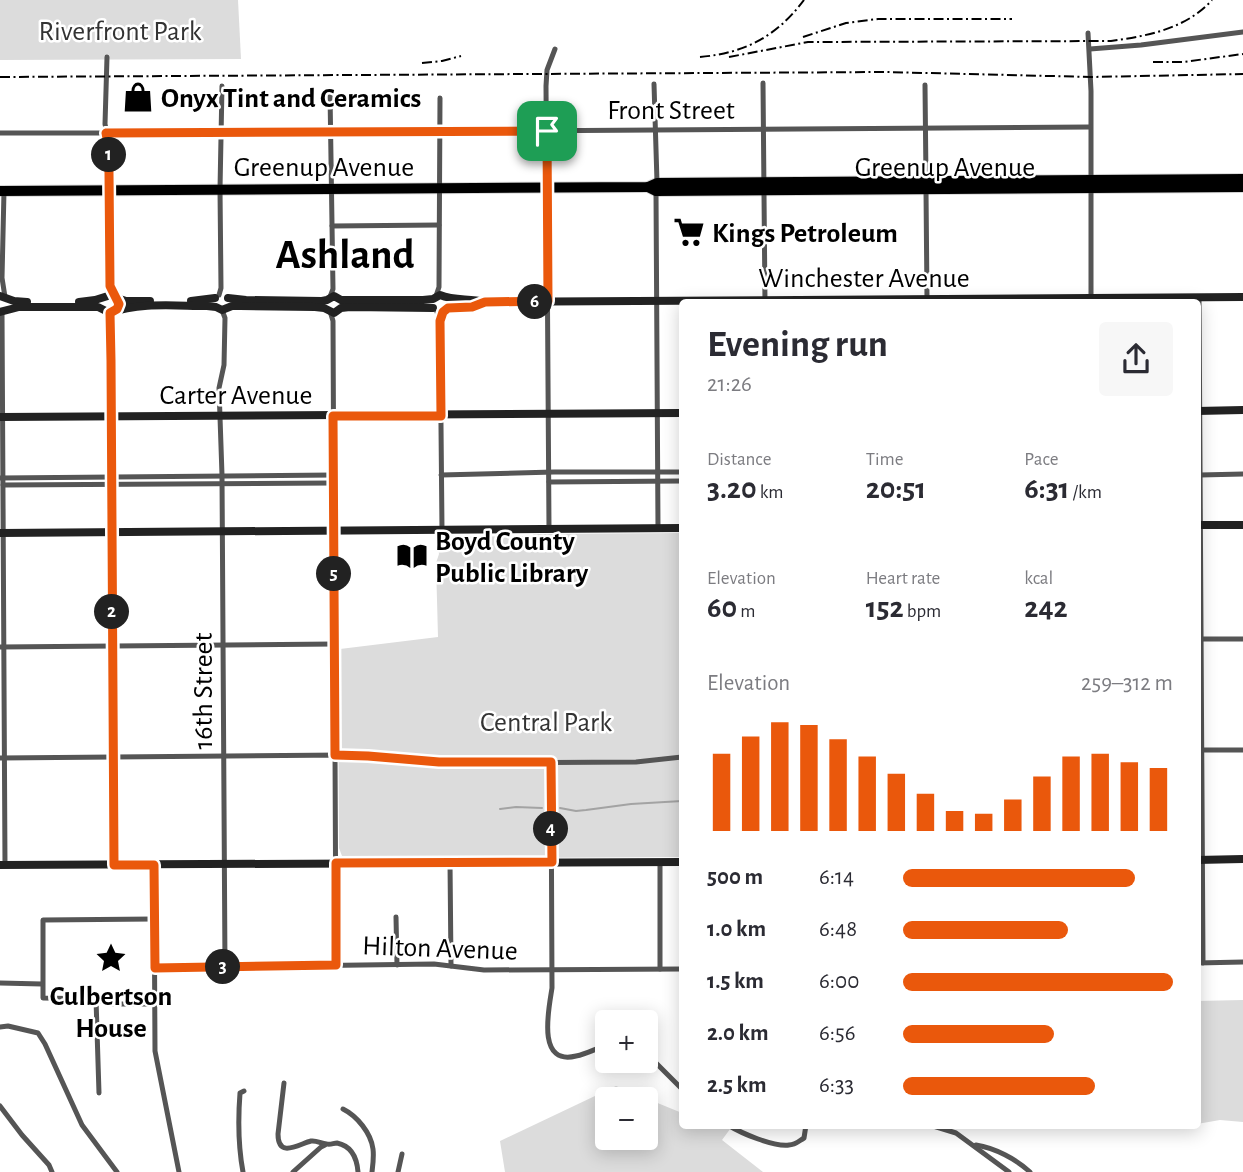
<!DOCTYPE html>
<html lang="en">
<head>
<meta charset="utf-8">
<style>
  body { margin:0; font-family:"Alegreya Sans",sans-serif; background:#f7f7f7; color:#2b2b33; height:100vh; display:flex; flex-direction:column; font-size:26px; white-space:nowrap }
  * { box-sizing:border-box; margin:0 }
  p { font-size:23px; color:#7c7c81 }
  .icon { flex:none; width:38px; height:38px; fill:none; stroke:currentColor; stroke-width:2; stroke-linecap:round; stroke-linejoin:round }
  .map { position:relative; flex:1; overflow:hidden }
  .details { position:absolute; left:679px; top:299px; width:522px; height:830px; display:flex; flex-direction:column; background:#fff; border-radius:7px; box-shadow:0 4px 18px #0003 }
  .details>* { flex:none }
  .tools { position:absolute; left:595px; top:1010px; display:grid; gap:14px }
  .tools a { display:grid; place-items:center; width:63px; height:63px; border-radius:7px; background:#fff; box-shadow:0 4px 18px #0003; font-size:35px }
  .pin { position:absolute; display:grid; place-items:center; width:60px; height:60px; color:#fff; margin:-30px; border-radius:14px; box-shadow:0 4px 10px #0006 }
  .km { position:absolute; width:35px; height:35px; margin:-18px; border-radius:50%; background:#222; color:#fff; font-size:19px; line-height:35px; text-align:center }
  .round { display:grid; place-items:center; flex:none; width:74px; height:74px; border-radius:7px; background:#f7f7f7 }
  .head { display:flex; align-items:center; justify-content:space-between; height:119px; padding:0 28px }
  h1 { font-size:38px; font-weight:700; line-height:52px }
  .figures { display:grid; grid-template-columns:repeat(3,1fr); gap:10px; height:119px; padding:7px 28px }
  .figures div { display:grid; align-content:center }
  .figures b { font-size:30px; font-weight:700 }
  .figures small { font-size:19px; font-weight:400 }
  .figures p { font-size:19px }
  .chart { height:196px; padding:14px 28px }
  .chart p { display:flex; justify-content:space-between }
  .chart svg { width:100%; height:126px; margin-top:7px; stroke:#ea580c; stroke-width:6 }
  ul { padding:0 28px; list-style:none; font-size:23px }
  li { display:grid; grid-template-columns:112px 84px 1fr; align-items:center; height:52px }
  li i { height:18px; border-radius:9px; background:#ea580c }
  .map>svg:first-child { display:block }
  .green { fill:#dcdcdc; fill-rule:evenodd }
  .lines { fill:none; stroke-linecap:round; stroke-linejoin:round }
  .stream { stroke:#a3a3a3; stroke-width:2 }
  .highway-casing { stroke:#dbdbdb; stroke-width:12 }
  .street { stroke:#555; stroke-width:5 }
  .secondary { stroke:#222; stroke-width:8 }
  .highway { stroke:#000; stroke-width:10 }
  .rail { stroke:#000; stroke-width:2; stroke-dasharray:10 3.5 2 3.5; stroke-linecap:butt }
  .route-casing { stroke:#fff; stroke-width:14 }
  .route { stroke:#ea580c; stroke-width:9 }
  .labels { text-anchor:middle; stroke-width:5; stroke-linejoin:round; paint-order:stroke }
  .park-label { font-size:28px; fill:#333; stroke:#fff }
  .poi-label { font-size:28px; font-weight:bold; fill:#000; stroke:#fff; text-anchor:start }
  .street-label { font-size:28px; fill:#000; stroke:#fff }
  .town-label { font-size:42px; font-weight:bold; fill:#000; stroke:#fff }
</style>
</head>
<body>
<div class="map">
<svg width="1243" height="1172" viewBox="0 0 1243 1172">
  <rect width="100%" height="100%" fill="#fff"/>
  <g class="green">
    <path d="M0,0H238L241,59L0,60Z"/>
    <path d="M682,533V857L349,859L342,856L339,848L338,651L340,649L438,637L436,563L439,554L436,537L531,536L534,534Z"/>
    <path d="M1243,1000V1122L1220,1120L1197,1124V1001Z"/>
    <path d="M616,1086L682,1113V1125H733L722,1140L763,1172H505L500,1141ZM607,1099H646V1138H607Z"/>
  </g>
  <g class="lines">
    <g class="stream">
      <path d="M560,808L576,811L586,810L631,804L682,801"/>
      <path d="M500,809L516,807L542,808"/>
    </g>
    <g class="highway-casing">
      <g id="highway">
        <path d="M648,187L656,191L1243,187"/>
        <path d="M0,191L648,187L657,183L1243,179"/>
      </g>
    </g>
    <g class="street">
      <path d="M1088,33L1091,91V303"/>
      <path d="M1090,49L1141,45L1243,32"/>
      <path d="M107,57L105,124L109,144L110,286L114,296"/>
      <path d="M763,83L765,303"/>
      <path d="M654,84L657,182"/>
      <path d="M925,85L926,180"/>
      <path d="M0,133H222L1090,127"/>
      <path d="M926,190L927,299"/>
      <path d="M4,191L2,278L5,297"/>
      <path d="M656,192L658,528"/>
      <path d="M332,226L439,225"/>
      <path d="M219,295L221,288L220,189L222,86"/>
      <path d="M436,296L439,287L440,98"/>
      <path d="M330,297L333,289L330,93"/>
      <path d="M1199,298L1203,963"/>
      <path d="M222,310L225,318L224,365L219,388L222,475L225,967"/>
      <path d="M330,311L333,321L336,965"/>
      <path d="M2,312L5,865"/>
      <path d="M437,312L440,321L442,530"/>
      <path d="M110,313L111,361L113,865"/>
      <path d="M441,475L554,472H682"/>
      <path d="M1200,475L1243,474"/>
      <path d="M0,478L333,475"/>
      <path d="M549,482L682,481"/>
      <path d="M3,485L333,483"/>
      <path d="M549,529L546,86L547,70L555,49"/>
      <path d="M1197,639H1243"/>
      <path d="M0,647L335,644"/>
      <path d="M1197,750H1243"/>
      <path d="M0,758L343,755L439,763L636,762L682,757"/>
      <path d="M551,762L552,988C549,1008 536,1066 576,1056C587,1054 597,1048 607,1045"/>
      <path d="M450,862L451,966"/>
      <path d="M660,862V969"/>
      <path d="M154,865L155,1051L179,1172"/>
      <path d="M396,917L397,965"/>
      <path d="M154,919L43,920V998L92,999L114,1004H155"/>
      <path d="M1197,963L1243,962"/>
      <path d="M155,968L434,964L484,970L682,969"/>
      <path d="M0,983L42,984"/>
      <path d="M96,999L99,1093"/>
      <path d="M0,1027L8,1026L38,1033L45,1044L82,1125L117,1172"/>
      <path d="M646,1053L682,1089"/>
      <path d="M284,1083L278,1134C278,1159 299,1144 311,1141C317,1140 321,1144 327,1144C330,1145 334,1143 337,1143C352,1146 357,1159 358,1172"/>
      <path d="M0,1106L22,1135L49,1165L52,1172"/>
      <path d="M343,1109C357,1116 371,1133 373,1149C374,1157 373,1164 372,1172"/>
      <path d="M728,1125C741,1133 773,1147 789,1145C795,1145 799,1141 804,1138L806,1125"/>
      <path d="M930,1125L956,1133L1009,1172"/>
      <path d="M976,1145C995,1148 1016,1159 1030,1172"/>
      <path d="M243,1172C238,1145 238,1119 240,1093L244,1091"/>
      <path d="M293,1172L321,1147L325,1145"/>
      <path d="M398,1172L402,1154"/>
    </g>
    <g class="secondary">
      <path d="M0,296L14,301L27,302"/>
      <path d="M117,298L126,301H150"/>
      <path d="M228,298L246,300L322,301L327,300L334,296L341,300H423L433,299L440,295C455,301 468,298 485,302L1243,297"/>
      <path d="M191,301L215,298"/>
      <path d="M79,302L95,300L111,295L118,301L117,309"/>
      <path d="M448,308L472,307L485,302"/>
      <path d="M0,312L19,307H98L110,313C139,302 176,306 207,306L216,307L222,310L232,306H240L315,307L324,308L334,313L341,308L350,307L433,308"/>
      <path d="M1197,411L1243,410"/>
      <path d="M0,417L682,413"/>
      <path d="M1197,525H1243"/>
      <path d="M0,533L682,528"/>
      <path d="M1197,860L1243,859"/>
      <path d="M0,865L682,862"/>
    </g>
    <use href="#highway" class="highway"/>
    <g class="rail">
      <path d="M803,37L846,23L878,19H1012"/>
      <path d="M700,57C745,53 776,37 804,0"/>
      <path d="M729,57L808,42L1111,41C1147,36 1186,29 1212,0"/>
      <path d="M1153,62H1183L1243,54"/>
      <path d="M422,63L442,61L461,56"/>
      <path d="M0,77L886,72L1091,77L1243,74"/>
    </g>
  </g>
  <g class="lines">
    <g class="route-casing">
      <path id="route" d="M547,131L548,301L485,302L472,307L448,308L443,312L440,321L441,416H333L335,755L368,756L439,762H551L552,862L336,863V965L155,968L154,865H114L111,361L110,313L117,309L119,304L110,286L109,173L108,144L106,133Z"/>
    </g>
    <use href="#route" class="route"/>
  </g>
  <defs>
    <g id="shop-bare" transform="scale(2.415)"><path d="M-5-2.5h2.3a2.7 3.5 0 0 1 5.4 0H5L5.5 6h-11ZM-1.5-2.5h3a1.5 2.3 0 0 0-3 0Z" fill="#000" stroke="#fff" stroke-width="2.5" paint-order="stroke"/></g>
    <g id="supermarket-bare" transform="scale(2.415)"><path d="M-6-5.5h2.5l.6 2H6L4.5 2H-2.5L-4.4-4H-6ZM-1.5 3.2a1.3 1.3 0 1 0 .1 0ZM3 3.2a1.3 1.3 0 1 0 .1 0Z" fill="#000" stroke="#fff" stroke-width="2.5" paint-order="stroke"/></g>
    <g id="library-bare" transform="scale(2.415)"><path d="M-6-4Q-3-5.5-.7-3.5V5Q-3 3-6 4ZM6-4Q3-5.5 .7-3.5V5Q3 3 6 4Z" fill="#000" stroke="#fff" stroke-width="2.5" paint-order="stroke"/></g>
    <g id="sight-bare" transform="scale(2.415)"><path d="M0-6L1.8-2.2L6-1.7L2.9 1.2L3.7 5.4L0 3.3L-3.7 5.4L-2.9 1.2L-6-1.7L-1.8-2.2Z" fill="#000" stroke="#fff" stroke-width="2.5" paint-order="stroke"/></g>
  </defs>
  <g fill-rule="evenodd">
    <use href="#shop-bare" x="138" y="97"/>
    <use href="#supermarket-bare" x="689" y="232"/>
    <use href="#library-bare" x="412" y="556"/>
    <use href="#sight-bare" x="111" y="958"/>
  </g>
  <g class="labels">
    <g class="park-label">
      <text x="120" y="40">Riverfront Park</text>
      <text x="546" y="731">Central Park</text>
    </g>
    <g class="poi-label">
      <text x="161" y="107">Onyx Tint and Ceramics</text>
      <text x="712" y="242">Kings Petroleum</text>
      <text x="435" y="550">Boyd County<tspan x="435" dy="32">Public Library</tspan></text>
      <text x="111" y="1005" text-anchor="middle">Culbertson<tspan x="111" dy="32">House</tspan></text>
    </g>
    <g class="street-label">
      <text x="671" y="119">Front Street</text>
      <text x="324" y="176">Greenup Avenue</text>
      <text x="945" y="176">Greenup Avenue</text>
      <text x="864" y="287">Winchester Avenue</text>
      <text x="236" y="404">Carter Avenue</text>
      <text transform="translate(202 691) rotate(-90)" y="10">16th Street</text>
      <text transform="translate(440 947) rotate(2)" y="10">Hilton Avenue</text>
    </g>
    <g class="town-label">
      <text x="345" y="268">Ashland</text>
    </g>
  </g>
</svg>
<div class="tools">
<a>+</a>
<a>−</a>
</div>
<div class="pin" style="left:547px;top:131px;background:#1e9e55"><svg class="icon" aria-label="arrive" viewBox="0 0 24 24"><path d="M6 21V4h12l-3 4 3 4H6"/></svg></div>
<b class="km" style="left:109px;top:155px">1</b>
<b class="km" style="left:112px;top:612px">2</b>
<b class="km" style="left:223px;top:967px">3</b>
<b class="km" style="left:551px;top:829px">4</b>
<b class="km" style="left:334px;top:574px">5</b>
<b class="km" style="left:535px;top:302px">6</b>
<section class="details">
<div class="head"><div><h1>Evening run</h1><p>21:26</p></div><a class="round"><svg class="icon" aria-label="share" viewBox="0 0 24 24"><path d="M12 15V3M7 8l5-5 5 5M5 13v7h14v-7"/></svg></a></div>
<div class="figures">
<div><p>Distance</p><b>3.20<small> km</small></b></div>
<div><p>Time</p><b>20:51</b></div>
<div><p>Pace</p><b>6:31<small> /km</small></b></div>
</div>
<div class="figures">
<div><p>Elevation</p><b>60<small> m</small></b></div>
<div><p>Heart rate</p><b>152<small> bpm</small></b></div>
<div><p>kcal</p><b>242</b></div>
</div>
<div class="chart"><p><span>Elevation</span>259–312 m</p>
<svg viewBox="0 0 160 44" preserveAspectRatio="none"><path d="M5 44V17M15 44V11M25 44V6M35 44V7M45 44V12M55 44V18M65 44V24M75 44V31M85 44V37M95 44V38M105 44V33M115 44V25M125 44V18M135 44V17M145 44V20M155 44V22"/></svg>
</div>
<ul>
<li><b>500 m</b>6:14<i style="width:86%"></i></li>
<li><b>1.0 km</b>6:48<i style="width:61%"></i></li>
<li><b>1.5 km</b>6:00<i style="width:100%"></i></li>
<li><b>2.0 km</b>6:56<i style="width:56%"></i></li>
<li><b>2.5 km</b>6:33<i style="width:71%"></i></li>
</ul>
</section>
</div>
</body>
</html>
